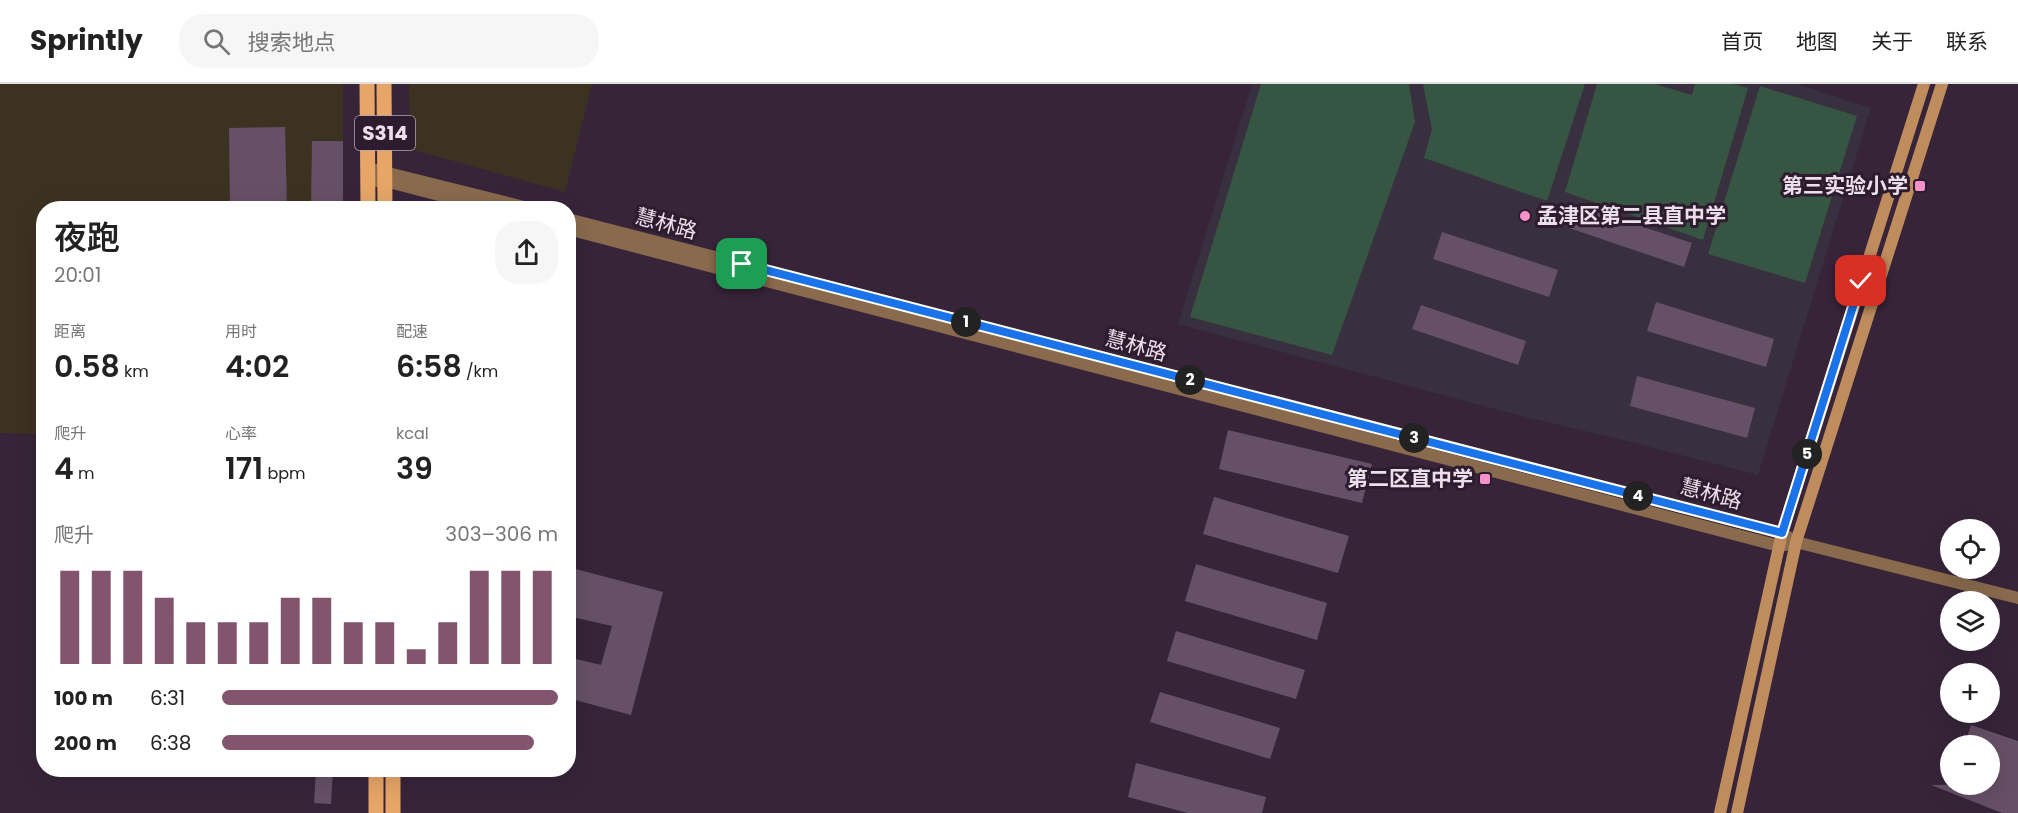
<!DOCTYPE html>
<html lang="zh">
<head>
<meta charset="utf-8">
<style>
  body { margin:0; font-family:Poppins,"Noto Sans SC",sans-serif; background:#f6f6f6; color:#222; height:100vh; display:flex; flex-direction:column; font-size:22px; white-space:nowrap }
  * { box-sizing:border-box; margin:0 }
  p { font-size:20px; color:#767676 }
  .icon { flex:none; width:33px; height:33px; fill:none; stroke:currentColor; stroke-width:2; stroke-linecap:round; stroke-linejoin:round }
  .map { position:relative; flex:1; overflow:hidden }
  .sheet { position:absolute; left:36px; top:117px; width:540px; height:576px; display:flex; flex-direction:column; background:#fff; border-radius:24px; box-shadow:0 6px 24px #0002 }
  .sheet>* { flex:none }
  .tools { position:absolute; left:1940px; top:435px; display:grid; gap:12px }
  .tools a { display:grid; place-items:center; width:60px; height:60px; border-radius:50%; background:#fff; box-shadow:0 6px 24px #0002; font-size:30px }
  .pin { position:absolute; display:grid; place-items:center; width:51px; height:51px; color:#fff; margin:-26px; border-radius:12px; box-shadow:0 3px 9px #0006 }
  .km { position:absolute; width:30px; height:30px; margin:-15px; border-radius:50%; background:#222; color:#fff; font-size:16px; line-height:30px; text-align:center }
  .round { display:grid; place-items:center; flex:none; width:63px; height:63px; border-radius:24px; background:#f6f6f6 }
  .headline { display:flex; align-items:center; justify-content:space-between; height:102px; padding:0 18px }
  h1 { font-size:33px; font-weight:600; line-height:45px }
  .stats { display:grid; grid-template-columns:repeat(3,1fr); gap:9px; height:102px; padding:6px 18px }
  .stats div { display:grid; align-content:center }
  .stats b { font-size:30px; font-weight:600 }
  .stats small { font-size:16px; font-weight:400 }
  .stats p { font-size:16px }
  .chart { height:168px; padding:12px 18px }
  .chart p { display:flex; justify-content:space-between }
  .chart svg { width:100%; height:108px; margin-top:6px; stroke:#82546e; stroke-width:6 }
  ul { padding:0 18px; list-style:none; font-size:20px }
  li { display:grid; grid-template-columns:96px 72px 1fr; align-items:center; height:45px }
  li i { height:15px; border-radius:8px; background:#82546e }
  header { display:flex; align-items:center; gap:36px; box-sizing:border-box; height:84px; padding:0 30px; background:#fff; border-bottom:2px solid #e0e0e0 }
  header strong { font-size:28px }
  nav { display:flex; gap:33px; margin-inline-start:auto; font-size:21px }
  .search { width:420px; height:54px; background:#f6f6f6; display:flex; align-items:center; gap:15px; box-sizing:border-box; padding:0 21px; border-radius:24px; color:#767676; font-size:22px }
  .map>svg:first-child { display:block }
  .industrial { fill:#3c3222 }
  .education { fill:#382f3f }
  .green { fill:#365643 }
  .building { fill:#665067 }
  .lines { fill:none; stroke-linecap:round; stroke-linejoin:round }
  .street { stroke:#8a6a4d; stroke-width:12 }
  .secondary { stroke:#be8c5d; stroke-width:12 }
  .primary { stroke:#e7a668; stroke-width:15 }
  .route-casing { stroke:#fff; stroke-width:12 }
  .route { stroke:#1a73e8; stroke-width:8 }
  .poi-dot { fill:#f890cb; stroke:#2d1b2e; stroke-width:2 }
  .labels { text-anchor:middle; stroke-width:6; stroke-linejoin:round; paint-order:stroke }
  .shield { fill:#2d1b2e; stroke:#b2a4b3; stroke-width:1.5 }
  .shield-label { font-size:20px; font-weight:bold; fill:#ebdfec }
  .poi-label { font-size:21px; font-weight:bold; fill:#ebdfec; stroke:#2d1b2e; text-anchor:end }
  .street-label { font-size:21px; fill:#ebdfec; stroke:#2d1b2e }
</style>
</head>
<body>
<header>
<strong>Sprintly</strong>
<div class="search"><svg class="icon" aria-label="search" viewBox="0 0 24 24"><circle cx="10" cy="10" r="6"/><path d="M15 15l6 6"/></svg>搜索地点</div>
<nav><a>首页</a><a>地图</a><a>关于</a><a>联系</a></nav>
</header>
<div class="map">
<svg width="2018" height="729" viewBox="0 0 2018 729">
  <rect width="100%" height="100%" fill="#372439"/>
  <g class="industrial">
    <path d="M0,0H343V124H44L43,350L0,349Z"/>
    <path d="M409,0H592L565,108L410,65Z"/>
  </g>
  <path class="education" d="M1252,0H1797L1871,24L1758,391L1619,355L1521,332L1178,240Z"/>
  <g class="green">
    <path d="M1261,0H1409L1415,38L1332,271L1190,233Z"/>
    <path d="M1423,0H1585L1547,117L1424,74L1432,45Z"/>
    <path d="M1597,0H1655L1692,11L1695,0H1733L1748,4L1703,156L1565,108Z"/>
    <path d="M1760,2L1857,32L1805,199L1708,170Z"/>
  </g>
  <g class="building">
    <path d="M285,43L287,124H230L229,44Z"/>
    <path d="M312,57H343V124H311Z"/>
    <path d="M1574,120L1692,159L1684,183L1566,143Z"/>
    <path d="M1442,148L1558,186L1549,213L1433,175Z"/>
    <path d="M1656,218L1774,255L1766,283L1647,247Z"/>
    <path d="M1421,221L1526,257L1518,281L1412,245Z"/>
    <path d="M1637,292L1755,324L1747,354L1630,322Z"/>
    <path d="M1228,346L1372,380L1362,419L1219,385Z"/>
    <path d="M1214,413L1349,452L1338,489L1203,450Z"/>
    <path d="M1196,480L1327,519L1317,556L1185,517Z"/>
    <path d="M568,483L663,508L631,631L568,614V573L601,581L612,542L568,532Z"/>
    <path d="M1176,547L1305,586L1296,615L1167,577Z"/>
    <path d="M1160,608L1280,644L1270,675L1150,638Z"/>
    <path d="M1971,641L2018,657V729H2002L1931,701L1989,700V662H1964Z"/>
    <path d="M1136,679L1266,713L1262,729H1188L1128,713Z"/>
    <path d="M316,686H333L331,720L314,719Z"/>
  </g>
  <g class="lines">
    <g class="street">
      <path d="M368,84L528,124"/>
      <path d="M368,97H385L489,124"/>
      <path d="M568,135L1782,449L1796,458L2018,514"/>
      <path d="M568,145L1779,462L1789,460"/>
    </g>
    <g class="secondary">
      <path d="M1720,729L1782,449L1924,0"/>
      <path d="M1737,729L1796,458L1942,0"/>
    </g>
    <g class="primary">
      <path d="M367,0L368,124"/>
      <path d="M384,0L385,124"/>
      <path d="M376,686V729"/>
      <path d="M393,686V729"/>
    </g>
  </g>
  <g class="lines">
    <g class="route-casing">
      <path id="route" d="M742,180L1782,449L1861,197"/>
    </g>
    <use href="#route" class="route"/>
  </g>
  <g class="poi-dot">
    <rect x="1914" y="96" width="12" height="12" rx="3"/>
    <circle cx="1525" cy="132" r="6"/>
    <rect x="1479" y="389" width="12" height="12" rx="3"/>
  </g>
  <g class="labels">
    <rect class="shield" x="355" y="32" width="60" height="34" rx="4.5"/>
    <g class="shield-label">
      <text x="385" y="56">S314</text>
    </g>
    <g class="poi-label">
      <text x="1908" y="109">第三实验小学</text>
      <text x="1537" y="139" text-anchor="start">孟津区第二县直中学</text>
      <text x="1473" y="402">第二区直中学</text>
    </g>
    <g class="street-label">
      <text transform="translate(666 140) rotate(15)" y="7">慧林路</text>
      <text transform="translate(1136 262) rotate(15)" y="7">慧林路</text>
      <text transform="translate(1711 410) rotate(15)" y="7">慧林路</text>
    </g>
  </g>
</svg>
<div class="tools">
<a><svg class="icon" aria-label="locate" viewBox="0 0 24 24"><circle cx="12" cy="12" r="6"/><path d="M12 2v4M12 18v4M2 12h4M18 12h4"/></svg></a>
<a><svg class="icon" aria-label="layers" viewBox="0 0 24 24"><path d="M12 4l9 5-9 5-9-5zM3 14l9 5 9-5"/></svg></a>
<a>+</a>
<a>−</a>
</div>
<div class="pin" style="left:742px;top:180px;background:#1e9e55"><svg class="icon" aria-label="arrive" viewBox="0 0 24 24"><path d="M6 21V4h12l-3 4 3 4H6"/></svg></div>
<div class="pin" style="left:1861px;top:197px;background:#d93025"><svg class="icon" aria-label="check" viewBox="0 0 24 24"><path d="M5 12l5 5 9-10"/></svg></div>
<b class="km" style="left:966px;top:238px">1</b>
<b class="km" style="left:1190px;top:296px">2</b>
<b class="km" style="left:1414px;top:354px">3</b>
<b class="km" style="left:1638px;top:412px">4</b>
<b class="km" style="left:1807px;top:370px">5</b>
<section class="sheet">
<div class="headline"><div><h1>夜跑</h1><p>20:01</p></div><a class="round"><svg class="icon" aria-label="share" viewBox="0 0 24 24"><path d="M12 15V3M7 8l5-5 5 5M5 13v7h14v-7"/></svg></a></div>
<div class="stats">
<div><p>距离</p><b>0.58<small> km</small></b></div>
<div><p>用时</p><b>4:02</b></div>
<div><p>配速</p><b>6:58<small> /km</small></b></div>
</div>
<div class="stats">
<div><p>爬升</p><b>4<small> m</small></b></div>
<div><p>心率</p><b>171<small> bpm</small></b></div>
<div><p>kcal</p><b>39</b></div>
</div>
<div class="chart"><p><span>爬升</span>303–306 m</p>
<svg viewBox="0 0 160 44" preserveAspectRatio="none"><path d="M5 44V6M15 44V6M25 44V6M35 44V17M45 44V27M55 44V27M65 44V27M75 44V17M85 44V17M95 44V27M105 44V27M115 44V38M125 44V27M135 44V6M145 44V6M155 44V6"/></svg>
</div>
<ul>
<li><b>100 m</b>6:31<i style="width:100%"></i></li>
<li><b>200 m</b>6:38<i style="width:93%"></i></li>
</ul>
</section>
</div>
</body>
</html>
